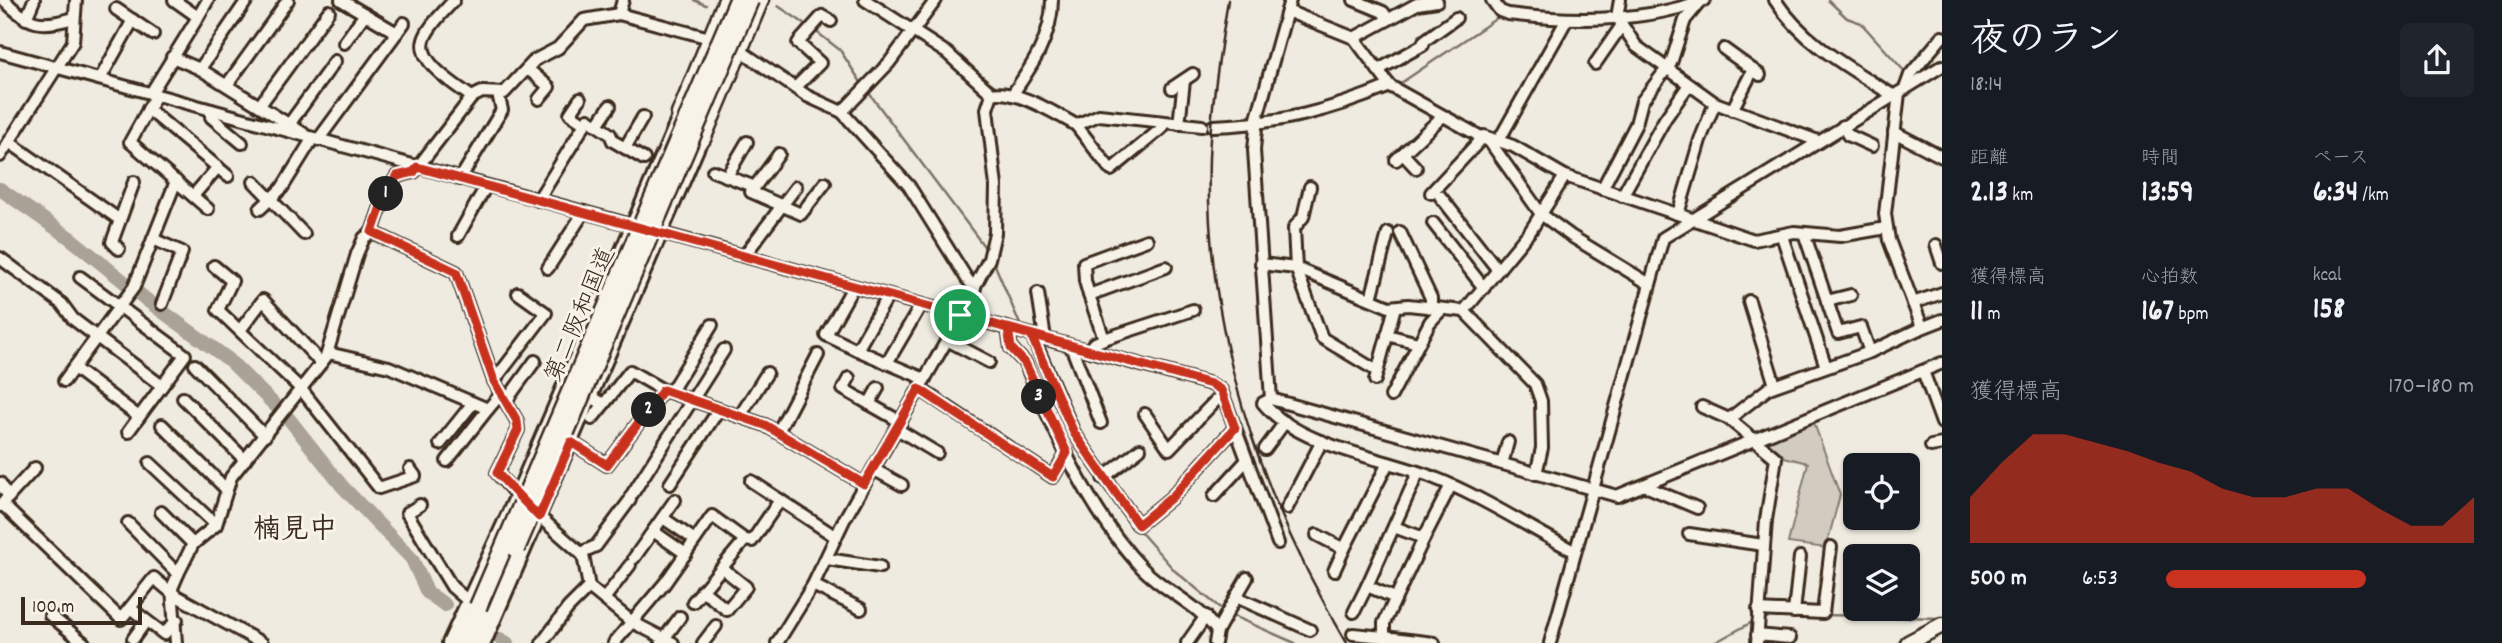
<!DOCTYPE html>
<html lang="ja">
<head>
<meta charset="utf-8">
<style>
  body { margin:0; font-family:Dekko,"Klee One",sans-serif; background:#20242c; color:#f1f3f6; height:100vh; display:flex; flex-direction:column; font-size:26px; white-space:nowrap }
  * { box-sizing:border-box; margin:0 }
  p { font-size:23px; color:#9ea1a6 }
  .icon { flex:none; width:38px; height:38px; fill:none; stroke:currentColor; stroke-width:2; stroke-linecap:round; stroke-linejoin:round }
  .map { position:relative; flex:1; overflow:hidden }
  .side { display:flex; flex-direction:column; background:#171b24; width:560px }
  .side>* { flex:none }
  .controls { position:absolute; left:1843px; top:453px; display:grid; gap:14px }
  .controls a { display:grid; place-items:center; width:77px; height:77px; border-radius:10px; background:#171b24; box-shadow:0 2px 5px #0004; font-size:35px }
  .scale { position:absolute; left:21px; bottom:18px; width:121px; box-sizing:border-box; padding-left:7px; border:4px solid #3b2a1e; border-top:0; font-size:19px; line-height:24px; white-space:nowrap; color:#3b2a1e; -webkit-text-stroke:5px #f7f3e8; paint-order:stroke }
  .pin { position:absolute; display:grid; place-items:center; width:60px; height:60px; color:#fff; margin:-30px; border:4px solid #fff; border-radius:50%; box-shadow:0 2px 7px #0007 }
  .km { position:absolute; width:35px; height:35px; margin:-18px; border-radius:50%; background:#222; color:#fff; font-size:19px; line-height:35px; text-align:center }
  .round { display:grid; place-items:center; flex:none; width:74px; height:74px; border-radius:10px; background:#20242c }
  .headline { display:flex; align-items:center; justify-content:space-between; height:119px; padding:0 28px }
  h1 { font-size:38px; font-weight:700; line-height:52px }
  .metrics { display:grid; grid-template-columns:repeat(3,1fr); gap:10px; height:119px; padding:7px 28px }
  .metrics div { display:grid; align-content:center }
  .metrics b { font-size:30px; font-weight:700 }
  .metrics small { font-size:19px; font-weight:400 }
  .metrics p { font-size:19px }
  .chart { height:196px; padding:14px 28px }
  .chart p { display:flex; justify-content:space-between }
  .chart svg { width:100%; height:126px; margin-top:7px; fill:#c8321e; opacity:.7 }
  ul { padding:0 28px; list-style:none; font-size:23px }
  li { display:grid; grid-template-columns:112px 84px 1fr; align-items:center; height:52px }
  li i { height:18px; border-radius:9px; background:#c8321e }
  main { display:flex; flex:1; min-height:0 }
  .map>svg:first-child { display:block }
  .green { fill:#d1cbc0; stroke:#867a6f; stroke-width:2 }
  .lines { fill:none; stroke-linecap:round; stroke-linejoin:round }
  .stream { stroke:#7e7266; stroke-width:2.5 }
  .river { stroke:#aaa296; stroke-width:14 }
  .minor-casing { stroke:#3b2a1e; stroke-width:16 }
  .major-casing { stroke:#3b2a1e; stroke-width:19 }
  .highway-casing { stroke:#3b2a1e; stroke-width:21 }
  .minor { stroke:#f7f3e8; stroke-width:10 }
  .major { stroke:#f7f3e8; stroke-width:14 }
  .highway { stroke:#f7f3e8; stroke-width:16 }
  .rail { stroke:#3b2a1e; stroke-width:2.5 }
  .highway-bridge-casing { stroke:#3b2a1e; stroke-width:21; stroke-linecap:butt }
  .highway-bridge { stroke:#f7f3e8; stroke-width:16 }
  .route-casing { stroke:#fff; stroke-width:14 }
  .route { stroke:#c8321e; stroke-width:9 }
  .labels { text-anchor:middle; stroke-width:6; stroke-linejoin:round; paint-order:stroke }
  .street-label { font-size:24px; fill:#3b2a1e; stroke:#f7f3e8 }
  .quarter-label { font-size:28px; font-weight:bold; fill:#3b2a1e; stroke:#f7f3e8 }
</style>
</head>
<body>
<main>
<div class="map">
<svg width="1942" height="643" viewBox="0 0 1942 643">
  <rect width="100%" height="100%" fill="#efebe0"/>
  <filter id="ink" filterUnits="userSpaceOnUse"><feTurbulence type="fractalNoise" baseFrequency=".0143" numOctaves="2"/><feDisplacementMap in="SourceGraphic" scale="14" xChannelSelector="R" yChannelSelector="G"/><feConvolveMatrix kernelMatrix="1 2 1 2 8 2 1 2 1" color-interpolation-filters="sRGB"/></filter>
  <g filter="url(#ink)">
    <path class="green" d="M1814,423L1840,495L1826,548L1788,543L1808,463L1780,456L1765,442Z"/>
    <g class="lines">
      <g class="stream">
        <path d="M694,0L706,5"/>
        <path d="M1828,0L1847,18L1861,23L1906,73"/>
        <path d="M778,6L808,26"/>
        <path d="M814,30L840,50L862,84"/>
        <path d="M979,75L1000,89"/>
        <path d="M1398,85L1500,16"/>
        <path d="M866,89L986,249"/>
        <path d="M992,258L1022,329"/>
        <path d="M1024,335L1062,418"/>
        <path d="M1137,528L1175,571L1225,612"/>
        <path d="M1231,615L1295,643"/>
        <path d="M1825,615L1940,618"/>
        <path d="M1714,643L1754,621"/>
      </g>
      <g class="river">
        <path d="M0,189L70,238L148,301L228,359L289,419L342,486L412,559L427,592L445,605"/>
        <path d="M500,639L507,643"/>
      </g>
      <g class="minor-casing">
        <g id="minor">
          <path d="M4,0C29,25 40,28 74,18"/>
          <path d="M341,0L397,33"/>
          <path d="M454,0C445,11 428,26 424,40C417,63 457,86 472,97"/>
          <path d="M865,0L947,53L992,94"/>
          <path d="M1354,0L1383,12L1388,19"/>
          <path d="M1492,0L1500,11L1508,14C1572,22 1642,23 1704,0"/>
          <path d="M1620,0L1617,17L1636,46L1715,103L1818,141"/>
          <path d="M1775,0C1804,44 1850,68 1894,96"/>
          <path d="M116,9L153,34"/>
          <path d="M1287,11L1354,38L1390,86L1490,142L1541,214L1571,236L1648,283"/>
          <path d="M619,14L623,0"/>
          <path d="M198,17L208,0"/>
          <path d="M26,19L34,0"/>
          <path d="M1354,38L1417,4L1437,1"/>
          <path d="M344,43L365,14"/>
          <path d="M1724,49L1760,75"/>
          <path d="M0,52L1211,384L1221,390L1278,543"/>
          <path d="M745,54L807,96L842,112L909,186L967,279L975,288"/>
          <path d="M172,57L200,69L303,133"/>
          <path d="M1595,64L1622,25"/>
          <path d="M200,69L247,0"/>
          <path d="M528,69L549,87L539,99"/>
          <path d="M1378,70L1423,45L1424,41L1456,18"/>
          <path d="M100,79L133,20"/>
          <path d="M227,85L288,0"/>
          <path d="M795,88L820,63L798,43L822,16L831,21"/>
          <path d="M1172,88L1193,74"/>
          <path d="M1905,89L1910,75L1942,37"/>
          <path d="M151,93L198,17L174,0"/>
          <path d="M992,94C1014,88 1057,114 1076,125L1099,115L1202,126"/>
          <path d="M156,95L130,142L208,209"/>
          <path d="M1012,95C1032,66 1052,37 1052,0"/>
          <path d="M580,99L570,114L585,124"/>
          <path d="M260,105L329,11"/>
          <path d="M148,109L228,176"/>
          <path d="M211,110V117L242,143"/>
          <path d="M1732,110L1753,70"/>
          <path d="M842,112L889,63L936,0"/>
          <path d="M290,123L335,61"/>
          <path d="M1179,124L1184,81"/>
          <path d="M597,125L610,106"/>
          <path d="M1076,125L1111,170L1162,128V123"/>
          <path d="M1213,126C1280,124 1329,111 1390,86"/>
          <path d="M1843,126L1848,135L1872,146"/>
          <path d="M1894,132L1942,157"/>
          <path d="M318,140L404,23"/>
          <path d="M1499,140L1566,21"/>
          <path d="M9,142L120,220"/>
          <path d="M625,148L643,117"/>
          <path d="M779,154L751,192L801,214L825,183"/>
          <path d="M1403,154L1416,168"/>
          <path d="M0,156L73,42L76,0"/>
          <path d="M1396,160L1443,116"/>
          <path d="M713,171L755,187"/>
          <path d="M727,176L747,142"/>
          <path d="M460,179L502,110L498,94"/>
          <path d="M254,182L304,234"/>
          <path d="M1310,187L1303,217L1294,228L1296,268L1322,338L1377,371"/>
          <path d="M1602,189L1636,124L1642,101L1671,63L1685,20L1700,2"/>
          <path d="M1431,193L1484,136L1513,146L1565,176L1754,240L1794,232L1840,236L1886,228"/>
          <path d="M193,196L218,167"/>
          <path d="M1440,196L1498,270"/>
          <path d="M1622,196L1665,119L1688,86"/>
          <path d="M538,200L588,119L610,134L613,141L644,159"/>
          <path d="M260,209L282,188L313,138"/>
          <path d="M1678,214L1700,140L1715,103"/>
          <path d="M1433,223L1484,288"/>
          <path d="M372,232L456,272L494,381L517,421L518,430L497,473L520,499"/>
          <path d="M1400,232L1431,298V308"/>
          <path d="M1804,233L1838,333L1861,327L1870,352"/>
          <path d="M458,236L486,186"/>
          <path d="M1782,236L1826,367"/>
          <path d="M153,239L182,252L162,304"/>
          <path d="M1936,245L1942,263"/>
          <path d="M119,249L112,242L134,182"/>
          <path d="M744,256L796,187"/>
          <path d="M0,258L62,304L73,319L162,386"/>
          <path d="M1261,264L1296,268L1389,307L1408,305L1464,311L1535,384L1541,401L1542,448L1536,474"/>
          <path d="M214,266L232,281L218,310L301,389L379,488L415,476L410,469"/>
          <path d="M548,268L584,212"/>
          <path d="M80,277L185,355L128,432"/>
          <path d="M853,287L826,335L857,350"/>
          <path d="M1038,293L1045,338"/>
          <path d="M1089,295L1085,281L1084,263L1147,240"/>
          <path d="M1371,299L1388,233"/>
          <path d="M1749,301L1775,385"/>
          <path d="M1827,301L1851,295"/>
          <path d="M1913,303L1942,293"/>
          <path d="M921,305L887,363L925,379"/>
          <path d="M1464,311L1531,230L1565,176"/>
          <path d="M1008,328L1011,348L1025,363C1054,432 1091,515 1143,569C1167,593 1198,604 1217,631"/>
          <path d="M241,329L263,300L321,363"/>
          <path d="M1919,329L1942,320"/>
          <path d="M1032,335L1074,433L1138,525L1172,497L1235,428"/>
          <path d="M1387,335L1418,343"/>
          <path d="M1104,339L1089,295L1166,267"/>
          <path d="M947,340L989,362"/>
          <path d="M1071,346L1101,423"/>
          <path d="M1091,351L1093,344L1104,339L1193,310"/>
          <path d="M328,353L389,367L488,409L500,395"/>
          <path d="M887,363L857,350L888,296"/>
          <path d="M195,365L265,436"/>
          <path d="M74,368L139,417"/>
          <path d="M1923,371L1942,423"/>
          <path d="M849,378L843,389L901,422"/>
          <path d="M1375,380L1395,307"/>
          <path d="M64,381L134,287L176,181"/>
          <path d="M494,381L546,313L518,293"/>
          <path d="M920,389L1053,477L1067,453"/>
          <path d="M671,391L712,325"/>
          <path d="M1391,396L1430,322L1442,309"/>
          <path d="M590,397L604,404L630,371L663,390L765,425L864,484"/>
          <path d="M183,398L245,460"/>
          <path d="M1271,399L1617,496L1942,363"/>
          <path d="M1271,399L1254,150L1257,118L1290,0"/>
          <path d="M1271,399L1263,403C1299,447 1381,457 1432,477C1481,496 1528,527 1574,551"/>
          <path d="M506,401L535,361"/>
          <path d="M869,404L878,388"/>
          <path d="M1702,407L1729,419L1776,458L1766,520L1757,643"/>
          <path d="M1145,414L1169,449L1222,394"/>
          <path d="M740,416L767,373"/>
          <path d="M592,419L604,404"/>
          <path d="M1729,419L1769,388L1870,352L1919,329L1921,324L1889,240L1885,214L1899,93"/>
          <path d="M162,425L227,490"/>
          <path d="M897,429L937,453"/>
          <path d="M778,432L818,355"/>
          <path d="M571,442L607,465L663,390"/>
          <path d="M440,444L473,403"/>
          <path d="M1931,446L1942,444"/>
          <path d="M1265,449L1285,422"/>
          <path d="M447,461L488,409"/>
          <path d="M150,463L216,525"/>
          <path d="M1502,464L1508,442"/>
          <path d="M873,469L902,485"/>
          <path d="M1103,478L1140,449"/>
          <path d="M751,481L836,537"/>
          <path d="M0,483L9,497"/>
          <path d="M670,484L718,411"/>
          <path d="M1645,486L1697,508"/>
          <path d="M631,496L724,350"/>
          <path d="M1214,496L1246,461"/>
          <path d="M2,504L121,619L154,578L173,594L262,643"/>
          <path d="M420,505L407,513L452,587L467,600"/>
          <path d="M0,506L35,468"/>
          <path d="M1287,508L1322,441"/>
          <path d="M161,512L193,544"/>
          <path d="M534,512L583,555L589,587L632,622L673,643"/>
          <path d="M663,518L695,540"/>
          <path d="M128,523L178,574"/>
          <path d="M1394,527L1424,538L1450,487"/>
          <path d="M653,531L686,554"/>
          <path d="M1689,534L1763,545"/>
          <path d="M1317,535L1344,549L1334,571"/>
          <path d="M1344,549L1388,463"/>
          <path d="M580,553L596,546L630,500"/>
          <path d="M634,558L675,500"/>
          <path d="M827,559L880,567"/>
          <path d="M1247,578L1236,597L1310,630"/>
          <path d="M813,585L861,609"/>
          <path d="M1367,586L1418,473"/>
          <path d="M702,590L727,610L746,587L722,568"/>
          <path d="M604,599L630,565"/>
          <path d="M693,602L745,540L752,541L780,500"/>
          <path d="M130,608L164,634L177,620"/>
          <path d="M1758,610L1823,613L1831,547"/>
          <path d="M1354,612L1367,586L1395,598"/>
          <path d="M1794,612L1800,557"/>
          <path d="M50,615L84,643"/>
          <path d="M1353,634L1384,637V623L1424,538"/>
          <path d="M1757,635L1790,638"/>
          <path d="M1384,637L1434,643"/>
          <path d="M133,639L146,621"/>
          <path d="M176,643L172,588L178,574L193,544L216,525L231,477L326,357L357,254L364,238L372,232L385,195L397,176L414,172L472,97L482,92L504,93L535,60L558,48L584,20L619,14L706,37"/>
          <path d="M448,643L516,495L682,108"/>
          <path d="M485,643L704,135"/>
          <path d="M542,643L568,608L589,587"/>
          <path d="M614,643L665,583L712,516L745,540"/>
          <path d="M661,643L680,617"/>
          <path d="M703,643L716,626"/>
          <path d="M777,643L813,585L844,520L947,340L989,259L995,233L996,186L987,109L992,94"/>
          <path d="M1187,643L1206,616"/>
          <path d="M1215,643L1217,631L1236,597"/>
          <path d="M1550,643L1663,238L1942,66"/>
        </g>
      </g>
      <g class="major-casing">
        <path id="major" d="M1908,643L1942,625"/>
      </g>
      <g class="highway-casing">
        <g id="highway">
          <path d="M680,114L727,0"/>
          <path d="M702,139L760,0"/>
          <path d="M460,643L478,608"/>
          <path d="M473,643L516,549"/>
        </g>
      </g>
      <use href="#minor" class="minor"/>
      <use href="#major" class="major"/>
      <use href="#highway" class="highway"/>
      <path class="rail" d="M1228,0C1220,53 1211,105 1209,158C1204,329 1260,498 1347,643"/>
      <g class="highway-bridge-casing">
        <g id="highway-bridge">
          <path d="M516,549L750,0"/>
          <path d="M478,607L738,0"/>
        </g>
      </g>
      <use href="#highway-bridge" class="highway-bridge"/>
    </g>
  </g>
  <g class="lines" filter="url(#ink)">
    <g class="route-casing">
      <path id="route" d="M960,315L417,167L414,172L397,176L385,195L372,232L456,272L494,381L517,421L518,430L497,473L539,517L571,442L607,465L663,390L765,425L864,484L919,389L1053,477L1067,453L1025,363L1011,348L1008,328C1075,346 1143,365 1211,384L1221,390L1235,428L1172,497L1138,525L1074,433L1031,335L965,316L960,315"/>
    </g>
    <use href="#route" class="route"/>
  </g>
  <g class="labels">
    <g class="street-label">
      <text transform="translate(579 314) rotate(-67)" y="8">第二阪和国道</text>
    </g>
    <g class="quarter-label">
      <text x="295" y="537">楠見中</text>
    </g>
  </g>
</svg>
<div class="controls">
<a><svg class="icon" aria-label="locate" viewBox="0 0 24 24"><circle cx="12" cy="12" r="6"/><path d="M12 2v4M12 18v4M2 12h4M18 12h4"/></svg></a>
<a><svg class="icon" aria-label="layers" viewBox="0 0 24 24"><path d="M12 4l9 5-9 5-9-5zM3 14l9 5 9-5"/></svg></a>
</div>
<div class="scale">100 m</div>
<div class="pin" style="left:960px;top:315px;background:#1e9e55"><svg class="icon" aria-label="arrive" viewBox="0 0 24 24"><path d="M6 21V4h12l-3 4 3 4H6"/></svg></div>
<b class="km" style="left:386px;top:194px">1</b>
<b class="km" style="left:649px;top:410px">2</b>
<b class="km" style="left:1039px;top:397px">3</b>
</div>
<section class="side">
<div class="headline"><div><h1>夜のラン</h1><p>18:14</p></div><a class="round"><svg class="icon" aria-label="share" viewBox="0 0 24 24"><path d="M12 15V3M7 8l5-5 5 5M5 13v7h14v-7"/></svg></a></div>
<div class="metrics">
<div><p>距離</p><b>2.13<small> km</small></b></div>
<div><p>時間</p><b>13:59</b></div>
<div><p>ペース</p><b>6:34<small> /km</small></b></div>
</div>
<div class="metrics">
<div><p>獲得標高</p><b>11<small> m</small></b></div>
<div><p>心拍数</p><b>167<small> bpm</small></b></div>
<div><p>kcal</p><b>158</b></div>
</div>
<div class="chart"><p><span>獲得標高</span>170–180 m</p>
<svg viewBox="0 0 160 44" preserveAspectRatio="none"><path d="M0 44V28L10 16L20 6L30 6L40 9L50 12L60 16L70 19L80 25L90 28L100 28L110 25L120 25L130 32L140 38L150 38L160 28V44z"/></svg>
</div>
<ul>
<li><b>500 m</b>6:53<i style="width:65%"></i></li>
</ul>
</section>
</main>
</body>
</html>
